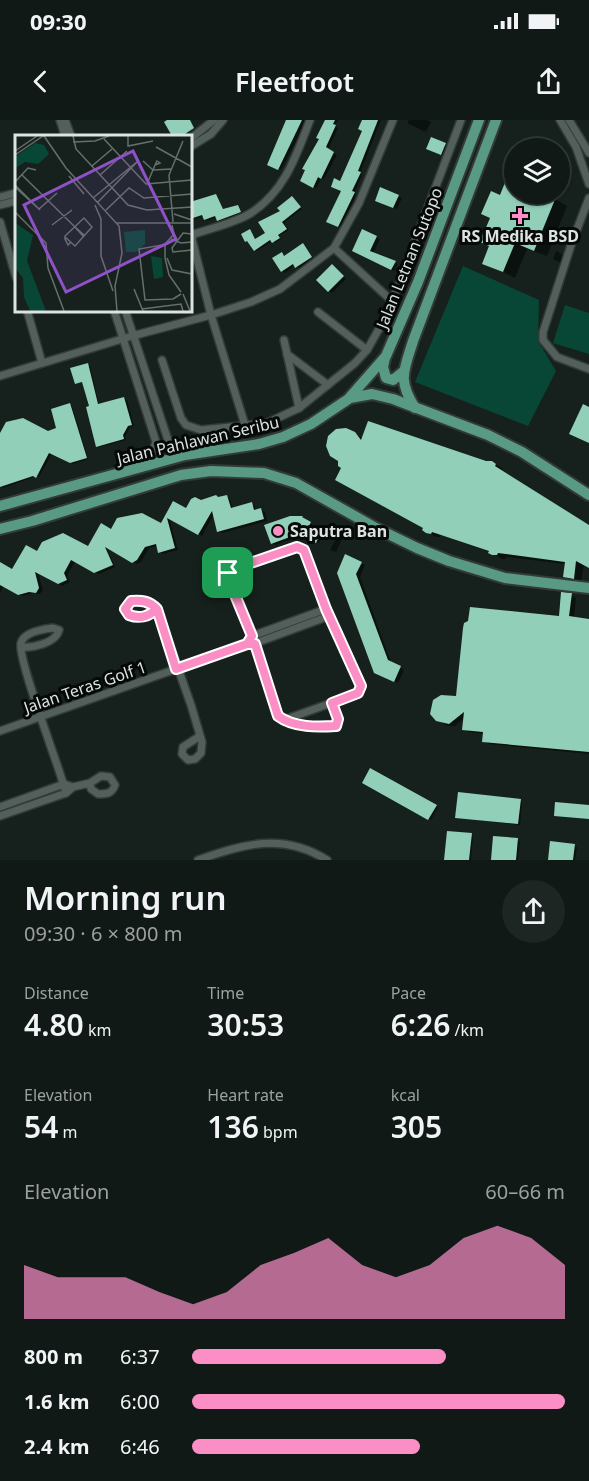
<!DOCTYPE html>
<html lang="en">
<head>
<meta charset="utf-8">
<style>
  body { margin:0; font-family:"Noto Sans",sans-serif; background:#1e2623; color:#f1f3f6; height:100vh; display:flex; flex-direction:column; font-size:22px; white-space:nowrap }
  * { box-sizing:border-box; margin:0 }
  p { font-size:20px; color:#9ca0a1 }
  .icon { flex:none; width:33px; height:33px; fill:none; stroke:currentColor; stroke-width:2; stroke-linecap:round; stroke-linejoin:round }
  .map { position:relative; height:740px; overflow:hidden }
  .drawer { display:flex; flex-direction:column; background:#101916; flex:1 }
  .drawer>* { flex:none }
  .tools { position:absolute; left:504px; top:18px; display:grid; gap:12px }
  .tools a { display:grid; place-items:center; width:66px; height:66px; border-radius:50%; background:#101916; box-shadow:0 2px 4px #0004,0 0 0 2px #303835; font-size:30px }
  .pin { position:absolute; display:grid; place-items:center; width:51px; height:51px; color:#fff; margin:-26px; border-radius:12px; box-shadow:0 3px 9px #0006 }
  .round { display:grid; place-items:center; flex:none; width:63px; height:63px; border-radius:32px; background:#1e2623 }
  .summary { display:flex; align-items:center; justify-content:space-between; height:102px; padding:0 24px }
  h1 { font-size:33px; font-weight:600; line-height:45px }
  .figures { display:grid; grid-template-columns:repeat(3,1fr); gap:9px; height:102px; padding:6px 24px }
  .figures div { display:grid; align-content:center }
  .figures b { font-size:30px; font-weight:600 }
  .figures small { font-size:16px; font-weight:400 }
  .figures p { font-size:16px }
  .chart { height:168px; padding:12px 24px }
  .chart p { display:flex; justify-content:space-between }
  .chart svg { width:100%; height:108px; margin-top:6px; fill:#fb8fc5; opacity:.7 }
  ul { padding:0 24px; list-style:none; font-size:20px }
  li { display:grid; grid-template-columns:96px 72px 1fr; align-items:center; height:45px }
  li i { height:15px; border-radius:8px; background:#fb8fc5 }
  .status { display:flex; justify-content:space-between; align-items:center; height:42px; padding:0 30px; background:#101916; direction:ltr }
  .status svg { height:16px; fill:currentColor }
  header { display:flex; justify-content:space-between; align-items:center; height:78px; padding:0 24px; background:#101916; font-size:27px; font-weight:600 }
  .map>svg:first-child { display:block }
  .green { fill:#084736 }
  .shadow { fill:#0007 }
  .building { fill:#92cfb8 }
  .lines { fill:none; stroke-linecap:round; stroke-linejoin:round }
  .street-casing { stroke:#333a37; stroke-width:10 }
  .primary-casing { stroke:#333a37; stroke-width:14 }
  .street { stroke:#535f5a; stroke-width:7 }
  .primary { stroke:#589a84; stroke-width:10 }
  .route-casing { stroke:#fff; stroke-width:12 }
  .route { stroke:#fb8fc5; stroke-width:8 }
  .poi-dot { fill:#fb8fc5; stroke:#050908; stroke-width:2 }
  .labels { text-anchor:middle; stroke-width:6; stroke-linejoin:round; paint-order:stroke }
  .poi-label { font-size:16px; font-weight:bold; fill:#dde3e1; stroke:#050908 }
  .street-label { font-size:16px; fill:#dde3e1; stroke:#050908 }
  .inset-road { fill:none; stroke:#666f6b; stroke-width:1.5 }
  .view { fill:#8f51c6; fill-opacity:0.15; stroke:#8f51c6; stroke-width:3 }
  .inset-edge { fill:none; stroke:#dde3e1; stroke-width:3 }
</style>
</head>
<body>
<div class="status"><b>09:30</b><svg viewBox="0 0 49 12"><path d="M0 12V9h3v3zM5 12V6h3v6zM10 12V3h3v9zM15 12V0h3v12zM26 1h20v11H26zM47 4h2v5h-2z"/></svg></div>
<header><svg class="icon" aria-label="back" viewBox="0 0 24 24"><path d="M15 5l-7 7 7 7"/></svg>Fleetfoot<svg class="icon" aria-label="share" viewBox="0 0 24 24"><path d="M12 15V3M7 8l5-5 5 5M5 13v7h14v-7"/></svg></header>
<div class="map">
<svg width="589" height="740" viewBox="0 0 589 740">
  <rect width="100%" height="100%" fill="#16211d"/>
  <g class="green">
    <path d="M463,146L539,180L538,221L556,251L528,306L415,262Z"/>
    <path d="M565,185L589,193V234L553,223Z"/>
  </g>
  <g class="shadow">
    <path d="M287,0H307L281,50L269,44Z"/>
    <path d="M326,0H338L335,6L338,8L328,30L337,35L324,59L322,58L316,68L302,61L321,19Z"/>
    <path d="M364,0H381L360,53L362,55L354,74L356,75L341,108L328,101L343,71L341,63L364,10Z"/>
    <path d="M409,0H427L431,2L426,12L407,3Z"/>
    <path d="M432,19L447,26L444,35L428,28Z"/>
    <path d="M512,48L514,49V74H553L552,77L567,86L547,136L527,129L515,158L484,143L491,127L501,77Z"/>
    <path d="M216,75L224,90L237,86L242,93L220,101L217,97L207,101L204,96L190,100V84Z"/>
    <path d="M398,76L402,78L397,89L380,82Z"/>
    <path d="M295,80L302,89L284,103L289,110L279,116L281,119L276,123L272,121L257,131L255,130L247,121L250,111L257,120L267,113L282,92Z"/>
    <path d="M363,111L380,119L373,134L398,144L394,151L354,131Z"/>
    <path d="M303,125L314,139L300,149L295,145L285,153L282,151V133L286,137Z"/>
    <path d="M556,131L566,136L563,144L553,139Z"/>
    <path d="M336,148L346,159L332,173L329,171Z"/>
    <path d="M88,245L90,246L99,285L124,278L127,280L134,306L130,307L125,317L126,320L100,327L98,326L84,263H76Z"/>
    <path d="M69,285L72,286L88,339L73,344L52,333L39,357L37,356L3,368L0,366V316L48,313L58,309Z"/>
    <path d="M354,313L363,319L486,343L492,342L500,347L503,349L502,351L589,406V447L584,444L581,462L573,461L565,457L566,444L506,437V439H502L490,432L441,415L440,417H436L427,412Z"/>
    <path d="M226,376L230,379L233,389L251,384L255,386L256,391L261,390L265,392L267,401L222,413L218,411L214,394L202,416L169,398L178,430L163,434L160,432L158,426L149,428L141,442L137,444L106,426L115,447L99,454L75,441L67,456L70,462L62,466L38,452L43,470L40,474L34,473L23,476L4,465L0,473V444L13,451L38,433L88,428L111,411L161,405L173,383L187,390L200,381Z"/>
    <path d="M304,400L313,405L309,413L321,419L319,423L302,415L275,425L272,423Z"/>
    <path d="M337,417L342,419L336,432L330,430Z"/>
    <path d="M346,436L365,445L360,457L391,543L404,550L398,563L379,554Z"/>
    <path d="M571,475L576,478L574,498L589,500V634L489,624L484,621L485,614L469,612L463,609L464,598L455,606H447L434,597L560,497Z"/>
    <path d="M371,650L438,687L431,700L364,663Z"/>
    <path d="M520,680L522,682L520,705L459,698Z"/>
    <path d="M448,713L473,716L471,740H445Z"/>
    <path d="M495,718L520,721L518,740H492Z"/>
    <path d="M552,723L577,727L575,740H550Z"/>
  </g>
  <g class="building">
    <path d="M167,0H190L194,8L182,16H172L164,2Z"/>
    <path d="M286,0H302L278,50L267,45Z"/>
    <path d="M325,0H335L333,4L336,5L326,27L334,32L321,59L318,57L313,68L300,61L305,50L302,49L319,19L316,18Z"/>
    <path d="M362,0H378L358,51L361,52L352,71L355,72L338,107L326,102L341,71L331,67L334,58L340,61L362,11L358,9Z"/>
    <path d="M431,17L446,23L441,35L426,29Z"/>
    <path d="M514,40V74H547L556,77L534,131L515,123L503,152L482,144L489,126L480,122L490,98L481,94L491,71L500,75Z"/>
    <path d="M380,67L399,75L393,88L375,81Z"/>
    <path d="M216,74L223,89L238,85L241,92L217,101L215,96L204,100L202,95L193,98L190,82Z"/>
    <path d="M292,76L301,87L282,102L287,109L278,115L280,118L272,123L270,120L254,131L247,121L245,122L241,114L250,109L255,119L265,113L258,102L280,91L277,88Z"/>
    <path d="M362,109L377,116L370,131L396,141L391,150L352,131Z"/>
    <path d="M303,123L312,137L295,148L293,144L281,152L272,138L282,132L284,136Z"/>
    <path d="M332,144L344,156L328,172L316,160Z"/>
    <path d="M88,243L98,284L124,277L132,305L128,306L123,315L124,319L96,327L86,287L89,286L82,262L75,264L70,248Z"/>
    <path d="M70,283L87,338L70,343L49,333L36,358L33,356L0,367V313L6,302L23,298L48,311L56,308L51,289Z"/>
    <path d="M583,284L589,287V323L569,314Z"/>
    <path d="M368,301L486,341H492L496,344L495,346L589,405V448L576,441L574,459L563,457L565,442L498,433L497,435H492L488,433L489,431L432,412L431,414L426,413L422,410L423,408L335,360L341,348L338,346V341L330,336L326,326L328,316L336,309L346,308L355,312L361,320Z"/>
    <path d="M216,375L218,377L227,375L231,388L252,382L254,390L261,388L264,399L217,412L212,391L198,415L167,398L175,428L158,433L156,424L145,427L137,440L132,443L105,427L113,445L94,453L71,440L64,453L67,460L58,464L35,452L39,468L36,473L29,472L18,475L0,465V442L12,449L26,425L37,431L42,422L63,413L88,426L101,403L111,409L117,398L142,393L161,403L173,381L186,388L191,379L195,377L201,380Z"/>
    <path d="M290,396H303L302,397L311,402L307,410L319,416L316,423L298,414L271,424L264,405Z"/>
    <path d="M345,434L362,442L356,454L388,540L401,546L394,562L374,553L337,453Z"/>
    <path d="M561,472L572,473L569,496L589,499V632L482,622L483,612L462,610L464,592L449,604L436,601L430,594L433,580L441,575L456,576L463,508L464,503L468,501L470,487L559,496Z"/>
    <path d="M370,648L437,685L428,700L362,663Z"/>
    <path d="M458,672L521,679L518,704L455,698Z"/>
    <path d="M555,682L589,685V699L554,696Z"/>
    <path d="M447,711L472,713L469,740H444Z"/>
    <path d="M493,716L518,718L516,740H491Z"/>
    <path d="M550,721L575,724L573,740H548Z"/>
  </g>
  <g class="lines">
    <g class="street-casing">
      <g id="street">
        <path d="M60,0L65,16"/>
        <path d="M65,0L71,16"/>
        <path d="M560,0L576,27L589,64"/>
        <path d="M569,0L589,33"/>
        <path d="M190,19L214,0"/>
        <path d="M190,27L211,14L223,0"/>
        <path d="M0,77L16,73"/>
        <path d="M589,78L571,125L543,212V220L557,237L589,249"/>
        <path d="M0,85L16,81"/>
        <path d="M0,102L16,157"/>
        <path d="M334,128L392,181"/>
        <path d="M27,190L42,243"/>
        <path d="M114,190L156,322L147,345"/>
        <path d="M125,190L168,320L185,335"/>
        <path d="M318,192L367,230"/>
        <path d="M284,220L299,288"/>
        <path d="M287,234L328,265"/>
        <path d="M162,240L181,298L186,305L201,310L267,303L299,288L355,243L367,230L388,193L461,0"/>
        <path d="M0,256L132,216L211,195L251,182L280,169L334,128L359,83L393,0"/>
        <path d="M245,305L211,195L192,119L194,114C212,108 235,103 251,93C285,71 296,36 310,0"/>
        <path d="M157,489C148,497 140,499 128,495L125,489L131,481C142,480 149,481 157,489L191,585L202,622L201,633L195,639L188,640L182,634L183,627L200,616"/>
        <path d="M250,519L252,516L326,489"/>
        <path d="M253,524L329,496"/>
        <path d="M21,527C33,528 56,523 59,510L53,508C44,509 24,512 21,523C17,539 60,648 66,673"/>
        <path d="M284,600L356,574L360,570L361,566L326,489L304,430L297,427L233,449L229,453L228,458L255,524L278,596C294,608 317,607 336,606L338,599L332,583"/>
        <path d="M0,611L247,524"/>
        <path d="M73,667L90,663L101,656L110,657L115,665C112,674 106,674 98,674L91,669L90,663"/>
        <path d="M0,687L64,664L73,667L66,673L0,696"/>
        <path d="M198,740C243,724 283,712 327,740"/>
      </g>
    </g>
    <g class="primary-casing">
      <g id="primary">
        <path d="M385,238L383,247L386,258L393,260L403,252"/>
        <path d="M350,277L386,236L418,162L479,0"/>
        <path d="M415,288C397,259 404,251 413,221L496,0"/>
        <path d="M0,386L185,335L259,324L283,317L311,304L350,278L372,274L393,279L488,315L522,332L589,375"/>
        <path d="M0,409L32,401L181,355L211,351L264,353L296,363L376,408L417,428L449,441L505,458L589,468"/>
      </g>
    </g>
    <use href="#street" class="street"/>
    <use href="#primary" class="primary"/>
  </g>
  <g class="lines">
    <g class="route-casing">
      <path id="route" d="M228,453V458L252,516L247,524L176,549L157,489C148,497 140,499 129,495L125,489L131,481C142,480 149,481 157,489L176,549L247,524H255L278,596C294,608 318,607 336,606L338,599L332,583L358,573L361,566L326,489L304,430L297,427L233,449L228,453"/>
    </g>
    <use href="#route" class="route"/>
  </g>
  <g class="poi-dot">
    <path d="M517 87h6v6h6v6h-6v6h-6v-6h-6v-6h6z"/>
    <circle cx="278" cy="411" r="6"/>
  </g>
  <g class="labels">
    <g class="poi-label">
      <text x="520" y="122">RS Medika BSD</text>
      <text x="290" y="417" text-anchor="start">Saputra Ban</text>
    </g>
    <g class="street-label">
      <text transform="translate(409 138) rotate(-68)" y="6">Jalan Letnan Sutopo</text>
      <text transform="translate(198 320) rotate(-13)" y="6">Jalan Pahlawan Seribu</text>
      <text transform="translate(85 567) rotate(-19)" y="6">Jalan Teras Golf 1</text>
    </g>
  </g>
  <g transform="translate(15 15)">
    <rect width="177" height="177" fill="#16211d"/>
    <path d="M20,8L29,10L34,19L23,29L10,27L0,33V22ZM0,88L18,100L12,126L31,176H15L9,162L8,143L0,133ZM130,95V109L121,117H111L109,97ZM136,121L147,123L148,142L139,144Z" fill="#084736"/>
    <path class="inset-road" d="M29,1L51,33L104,91L107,118L100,151L102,176M58,1L61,14L113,70L132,75L177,72M113,1V11L138,6M89,4L131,49L177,45M58,7L80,6L94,1M141,12L177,32M0,16L22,1M0,20L28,1M128,26L138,35L156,34M77,31L97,14M7,40L59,91M85,40L112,16M54,41L69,59M0,47L13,33L21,35M132,49L140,30L145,28L142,26L140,30M0,50L25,75L0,52M78,63L123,26L82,68M80,70L86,84V121L98,156M24,74L42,58M91,75L114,53L129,63L177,59M0,77L31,108L33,133L49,176M159,79L177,85M158,87L154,40L168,6M102,88H177M37,90L57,75M157,90L159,99L150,109V123L154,140L166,157M177,99L168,98L157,113L158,117L177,115M68,101L59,91L69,100M50,102L60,111L77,92L69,83L50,101V104L53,110L56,107M156,104L166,108L177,107M153,109L124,114L130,165L158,164L166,159M152,123L157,135L177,139M119,154L128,176M168,159L175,176M127,174L166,169L168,176"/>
    <path class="view" d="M118,16L161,104L51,157L9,70Z"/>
    <rect width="177" height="177" class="inset-edge"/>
  </g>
</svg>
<div class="tools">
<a><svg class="icon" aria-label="layers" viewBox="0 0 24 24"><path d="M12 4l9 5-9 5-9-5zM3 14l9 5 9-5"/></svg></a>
</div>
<div class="pin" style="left:228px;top:453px;background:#1e9e55"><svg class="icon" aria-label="arrive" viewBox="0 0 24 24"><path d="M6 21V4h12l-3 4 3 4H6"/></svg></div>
</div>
<section class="drawer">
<div class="summary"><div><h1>Morning run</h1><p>09:30 · 6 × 800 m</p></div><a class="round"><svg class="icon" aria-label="share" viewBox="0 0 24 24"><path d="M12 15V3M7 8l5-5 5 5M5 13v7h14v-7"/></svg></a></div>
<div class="figures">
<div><p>Distance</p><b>4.80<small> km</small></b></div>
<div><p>Time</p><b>30:53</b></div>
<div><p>Pace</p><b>6:26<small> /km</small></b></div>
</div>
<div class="figures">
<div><p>Elevation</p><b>54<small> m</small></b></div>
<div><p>Heart rate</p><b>136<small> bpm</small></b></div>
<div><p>kcal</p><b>305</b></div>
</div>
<div class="chart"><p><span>Elevation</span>60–66 m</p>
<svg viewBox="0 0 160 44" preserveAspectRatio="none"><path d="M0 44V22L10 27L20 27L30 27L40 33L50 38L60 33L70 22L80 17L90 11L100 22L110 27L120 22L130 11L140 6L150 11L160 22V44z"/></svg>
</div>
<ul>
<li><b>800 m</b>6:37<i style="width:68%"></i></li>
<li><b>1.6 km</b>6:00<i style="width:100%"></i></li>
<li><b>2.4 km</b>6:46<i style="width:61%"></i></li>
</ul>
</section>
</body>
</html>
